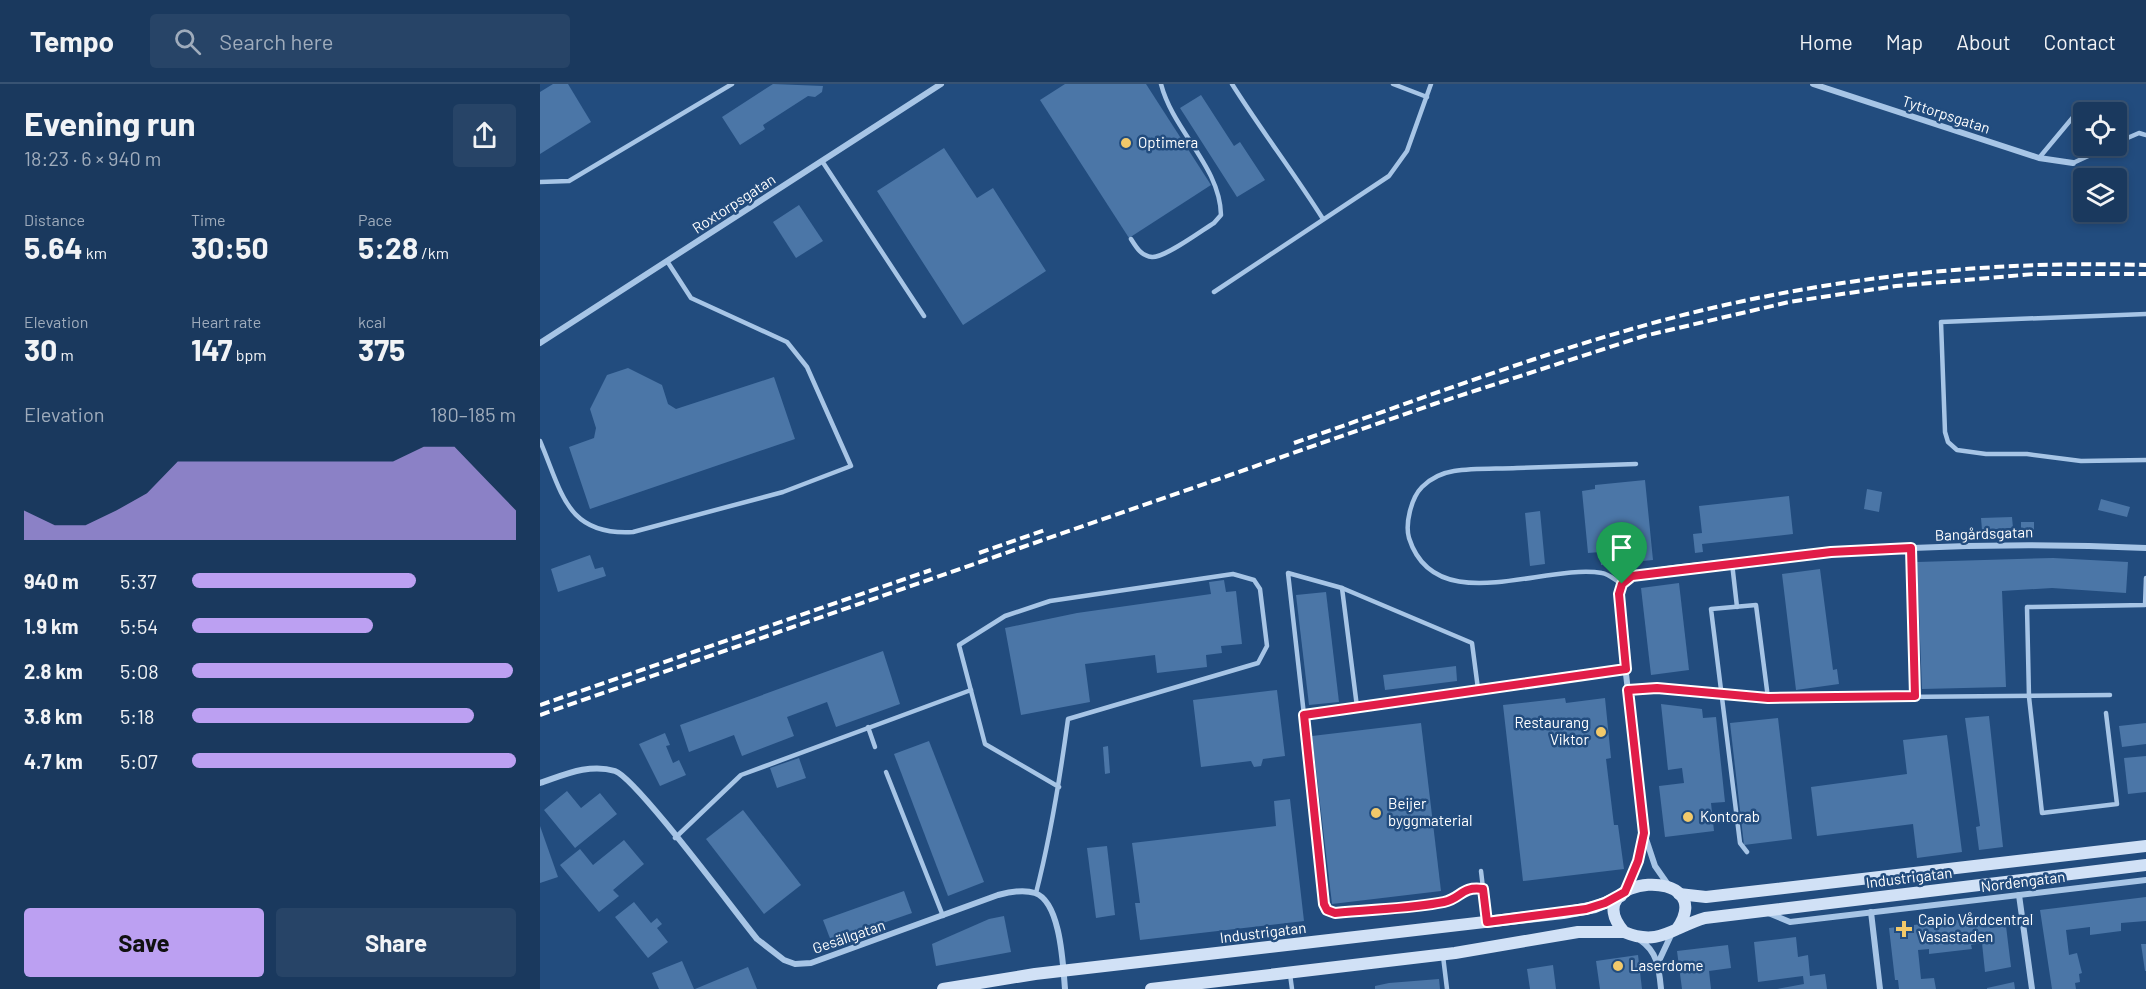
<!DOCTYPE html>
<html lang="en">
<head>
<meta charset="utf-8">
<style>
  body { margin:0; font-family:Barlow,sans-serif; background:#274467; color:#f1f3f6; height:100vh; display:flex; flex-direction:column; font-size:22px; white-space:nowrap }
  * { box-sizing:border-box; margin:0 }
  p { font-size:20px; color:#9facbc }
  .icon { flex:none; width:33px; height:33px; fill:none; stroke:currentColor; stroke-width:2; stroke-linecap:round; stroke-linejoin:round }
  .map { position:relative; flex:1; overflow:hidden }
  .details { display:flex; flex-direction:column; background:#1a395e; width:540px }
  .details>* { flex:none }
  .buttons { position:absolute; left:1533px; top:18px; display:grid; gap:12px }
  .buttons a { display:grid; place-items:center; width:54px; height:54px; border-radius:6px; background:#1a395e; box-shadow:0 3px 9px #0003,0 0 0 2px #385373; font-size:30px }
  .pin { position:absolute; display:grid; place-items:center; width:51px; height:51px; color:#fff; margin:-62px -26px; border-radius:50% 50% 50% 0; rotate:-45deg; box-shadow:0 0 6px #0007 }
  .pin .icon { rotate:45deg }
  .round { display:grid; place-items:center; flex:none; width:63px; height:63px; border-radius:6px; background:#274467 }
  .summary { display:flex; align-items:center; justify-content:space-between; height:102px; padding:0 24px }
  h1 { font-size:33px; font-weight:700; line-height:45px }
  .stats { display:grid; grid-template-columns:repeat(3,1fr); gap:9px; height:102px; padding:6px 24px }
  .stats div { display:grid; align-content:center }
  .stats b { font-size:30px; font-weight:700 }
  .stats small { font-size:16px; font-weight:400 }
  .stats p { font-size:16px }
  .chart { height:168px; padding:12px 24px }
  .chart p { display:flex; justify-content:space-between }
  .chart svg { width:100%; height:108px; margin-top:6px; fill:#bca0f2; opacity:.7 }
  .action { display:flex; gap:12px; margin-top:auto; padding:12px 24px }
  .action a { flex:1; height:69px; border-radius:6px; background:#bca0f2; color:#111; font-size:24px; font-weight:700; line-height:69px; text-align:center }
  .action a+a { background:#274467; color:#f1f3f6 }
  ul { padding:0 24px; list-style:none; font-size:20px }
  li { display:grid; grid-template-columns:96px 72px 1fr; align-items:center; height:45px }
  li i { height:15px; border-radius:8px; background:#bca0f2 }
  header { display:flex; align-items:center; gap:36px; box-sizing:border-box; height:84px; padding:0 30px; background:#1a395e; border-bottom:2px solid #385373 }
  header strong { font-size:28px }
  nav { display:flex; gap:33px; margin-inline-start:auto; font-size:21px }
  .search { width:420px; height:54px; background:#274467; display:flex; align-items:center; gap:15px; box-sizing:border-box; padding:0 21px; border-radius:6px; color:#9facbc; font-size:22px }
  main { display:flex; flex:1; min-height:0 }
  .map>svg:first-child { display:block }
  .building { fill:#4b76a7 }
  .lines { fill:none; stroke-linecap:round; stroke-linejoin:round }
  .service { stroke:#a7c5e6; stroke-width:4.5 }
  .minor { stroke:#a7c5e6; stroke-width:6 }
  .secondary { stroke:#d1e1f6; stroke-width:12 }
  .rail { stroke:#fff; stroke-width:4; stroke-dasharray:10 4.5; stroke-linecap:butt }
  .route-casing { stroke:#fff; stroke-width:12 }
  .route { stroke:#e11d48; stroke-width:8 }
  .poi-dot { fill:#f2c96a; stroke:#224c7e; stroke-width:2 }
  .labels { text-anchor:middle; stroke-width:5; stroke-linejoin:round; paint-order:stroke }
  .street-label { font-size:15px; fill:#fff; stroke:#224c7e }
  .poi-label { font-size:15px; fill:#fff; stroke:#224c7e; text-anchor:start }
</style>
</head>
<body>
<header>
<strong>Tempo</strong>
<div class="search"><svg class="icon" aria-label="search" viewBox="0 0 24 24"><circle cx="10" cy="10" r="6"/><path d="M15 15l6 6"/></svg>Search here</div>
<nav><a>Home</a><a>Map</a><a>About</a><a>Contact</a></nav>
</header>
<main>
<section class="details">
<div class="summary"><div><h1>Evening run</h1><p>18:23 · 6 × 940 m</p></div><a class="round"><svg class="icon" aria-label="share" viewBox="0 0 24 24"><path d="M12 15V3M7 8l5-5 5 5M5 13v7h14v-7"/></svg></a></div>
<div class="stats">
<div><p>Distance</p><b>5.64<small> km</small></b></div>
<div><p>Time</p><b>30:50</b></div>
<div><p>Pace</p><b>5:28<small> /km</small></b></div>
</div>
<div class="stats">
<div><p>Elevation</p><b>30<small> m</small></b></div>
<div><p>Heart rate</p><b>147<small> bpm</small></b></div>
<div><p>kcal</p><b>375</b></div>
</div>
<div class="chart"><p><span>Elevation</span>180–185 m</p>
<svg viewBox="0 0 160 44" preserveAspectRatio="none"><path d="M0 44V32L10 38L20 38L30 32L40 25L50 12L60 12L70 12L80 12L90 12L100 12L110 12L120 12L130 6L140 6L150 19L160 32V44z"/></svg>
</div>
<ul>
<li><b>940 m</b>5:37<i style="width:69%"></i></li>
<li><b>1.9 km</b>5:54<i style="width:56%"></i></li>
<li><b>2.8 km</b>5:08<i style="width:99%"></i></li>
<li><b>3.8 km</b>5:18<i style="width:87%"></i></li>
<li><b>4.7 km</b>5:07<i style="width:100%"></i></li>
</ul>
<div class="action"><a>Save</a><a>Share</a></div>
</section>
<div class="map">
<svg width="1606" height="905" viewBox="0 0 1606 905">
  <rect width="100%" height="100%" fill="#224c7e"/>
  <g class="building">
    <path d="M13,0H28L51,38L0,70V8Z"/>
    <path d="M233,0L283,2L282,8L275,13L268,12L223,41L225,45L200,61L182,33Z"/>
    <path d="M525,0H606L671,101L589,154L500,16Z"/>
    <path d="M661,11L694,62L700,58L725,96L697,113L640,24Z"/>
    <path d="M404,64L437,114L453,104L506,187L423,241L337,107Z"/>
    <path d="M259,121L283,157L256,174L233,138Z"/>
    <path d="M88,284L122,301L128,320L136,325L234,293L255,355L50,425L29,363L54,354L56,344L50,325L67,291Z"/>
    <path d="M1105,396L1113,476L1061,481L1060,468L1048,469L1042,407L1055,405V401Z"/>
    <path d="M1327,405L1342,408L1339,428L1324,425Z"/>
    <path d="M1249,412L1253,450L1162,460L1163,468L1155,469L1153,450L1162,449L1159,422Z"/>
    <path d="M1561,415L1590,423L1587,433L1558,426Z"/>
    <path d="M1000,427L1005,480L990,482L985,429Z"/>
    <path d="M1472,433L1473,444L1442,446L1441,434Z"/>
    <rect x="1481" y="438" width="13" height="10"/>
    <path d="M50,471L55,485L63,483L66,492L18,508L11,485Z"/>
    <path d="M1513,474L1588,478L1586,509L1512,504L1462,507L1466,603L1382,605L1377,478Z"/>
    <path d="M1280,485L1293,586L1297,585L1299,600L1256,606L1242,490Z"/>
    <path d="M684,496L686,508L696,507L702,560L681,562L682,569L666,571L667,583L617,589L615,571L545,580L550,618L481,631L465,544L537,529L671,510L669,498Z"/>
    <path d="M1139,499L1149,586L1111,591L1101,504Z"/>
    <path d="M786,508L799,618L769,621L756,511Z"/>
    <path d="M343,567L360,620L296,643L287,618L247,633L254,652L202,672L194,651L149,668L140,641Z"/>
    <path d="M916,582L917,597L845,606L843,591Z"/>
    <path d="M737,606L745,672L723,675L721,682L714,683L711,677L661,683L653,616Z"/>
    <path d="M1025,614L1026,619L1065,614L1071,674L1066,675L1074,741H1078L1084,785L983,797L963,621Z"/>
    <path d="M1121,620L1162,625L1163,634L1176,633L1185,718L1171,719L1174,747L1125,753L1119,702L1144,699L1142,684L1128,686Z"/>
    <path d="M1449,632L1463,763L1439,766L1436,743L1440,742L1425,634Z"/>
    <path d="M1238,634L1252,755L1204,761L1190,639Z"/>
    <path d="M881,639L901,807L792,820L772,652Z"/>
    <path d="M1606,639V660L1582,663L1579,642Z"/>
    <path d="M125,649L130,661L126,662L133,679L139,676L146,691L120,702L99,660Z"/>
    <path d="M1407,651L1422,768L1377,774L1373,740L1277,752L1271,703L1367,690L1363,656Z"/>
    <path d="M389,657L444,798L408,812L354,670Z"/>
    <path d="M568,662L570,689L565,690L563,663Z"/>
    <path d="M1606,672V708L1588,710L1584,674Z"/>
    <path d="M259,674L266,694L237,704L230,684Z"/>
    <path d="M27,707L41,724L60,709L77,730L35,764L4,726Z"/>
    <path d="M750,715L764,837L600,856L595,819H600L592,759L736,742L734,717Z"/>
    <path d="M203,726L261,801L224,830L166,755Z"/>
    <path d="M0,742L18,793L0,799Z"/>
    <path d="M84,756L104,780L73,806L79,812L59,828L20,781L40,765L53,781Z"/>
    <path d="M567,762L575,831L556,834L547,764Z"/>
    <path d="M364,807L372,829L291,857L283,836Z"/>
    <path d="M1606,813V837L1581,839V847L1550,851V843L1526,846L1529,871L1537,869L1542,889L1539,890L1540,898L1535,899L1536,905H1512L1500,826Z"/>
    <path d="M94,818L111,839L117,834L122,840L117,844L128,858L108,874L75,833Z"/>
    <path d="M464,832L471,868L396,882L392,860L449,835Z"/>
    <path d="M1448,832L1450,844L1466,842L1471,883L1445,888L1442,859L1431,861L1432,865L1389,870V865L1378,866L1381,895L1394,894L1396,905H1359L1358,896H1355L1349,844Z"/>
    <path d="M1256,853L1258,873L1268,871L1270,892L1285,890L1287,905H1237L1264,900L1263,892L1218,898L1214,858Z"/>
    <path d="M1601,860H1606V887H1605Z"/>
    <path d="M1188,861L1191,884L1169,887L1171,905H1142L1137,867Z"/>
    <path d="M1098,871L1102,905H1060L1056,877Z"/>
    <path d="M142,877L154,905H119L112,889Z"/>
    <path d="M1013,881L1016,905H990L987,885Z"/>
    <path d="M208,883L217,905H155Z"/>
    <path d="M899,895L900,905H835V902L849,899Z"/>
    <path d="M1474,898L1475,905H1447V904Z"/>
  </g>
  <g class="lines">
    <g class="service">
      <path d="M692,0C721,46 754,89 783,135"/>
      <path d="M853,0L887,13"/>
      <path d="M1576,59L1599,49L1606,51"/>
      <path d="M1499,74L1539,26"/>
      <path d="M282,77L384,232"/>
      <path d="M1533,79L1570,62"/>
      <path d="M0,98L29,97L192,0"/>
      <path d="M591,155C596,163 601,172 612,173C625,174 661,147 674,139L681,131C680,82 633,47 621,0"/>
      <path d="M674,208L849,92L867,67L891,0"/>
      <path d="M1606,230L1401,238L1405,348L1408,358L1417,366L1446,370H1487L1541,377L1606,376"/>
      <path d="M0,357C22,408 26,452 93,448L243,408L311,382L267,283L247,258L151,214L127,177"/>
      <path d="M1371,464L1375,612"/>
      <path d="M1192,479L1197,523"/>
      <path d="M1082,500C1076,497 1069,490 1062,489C1004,479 895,536 869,454C865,440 871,414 882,403C891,394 901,389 914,387C934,384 956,385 977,384C1017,383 1056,381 1096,380"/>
      <path d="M802,504L817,623"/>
      <path d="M938,605L932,559L802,504L748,489L764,631L1086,585"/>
      <path d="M1088,606L1117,604L1254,614L1570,611"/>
      <path d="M1566,629L1577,720L1502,729L1489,613L1487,523L1605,521L1606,494"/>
      <path d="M764,631L784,820L787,826L795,829L904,818L928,804L943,805"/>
      <path d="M328,643L335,663"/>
      <path d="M346,688L403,832"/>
      <path d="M135,754L201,691L431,606"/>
      <path d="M1207,768L1200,759L1171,525L1216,521L1228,614"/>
      <path d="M941,787L947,838"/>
      <path d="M496,809C511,751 520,694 528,635L718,579L727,562L720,505L714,496L693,490L510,517L465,532L419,561L445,660L519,703"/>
      <path d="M903,872L907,905"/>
      <path d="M750,890L752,905"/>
    </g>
    <g class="minor">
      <path d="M1273,0L1499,74L1533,79"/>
      <path d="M0,259L401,0"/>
      <path d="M0,699C24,691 49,679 75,687C96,694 195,828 217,855L244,876L255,880L271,879L458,811C469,808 483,805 495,809C521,818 523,882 525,905"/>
      <path d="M1129,802L1115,782L1104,749L1078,519L1082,500L1092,492C1134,481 1180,480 1223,475C1350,462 1478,458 1606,464"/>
      <path d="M1086,806L1098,777L1103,750"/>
      <path d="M1479,811L1492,905"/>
      <path d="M1226,828L1250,838L1606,796"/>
      <path d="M1331,828L1340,905"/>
      <path d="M1100,856C1118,868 1119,885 1121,905"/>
      <path d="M1118,879L1132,849"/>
    </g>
    <g class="secondary">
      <path d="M1139,810L1166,813L1192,810L1606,762"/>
      <path d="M1137,845C1181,781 1034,790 1084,848C1120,863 1133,843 1165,834L1606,781"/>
      <path d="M403,905L495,890L1023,829L1055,823L1081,812"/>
      <path d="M611,905L915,869L1038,848H1084"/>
    </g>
    <g class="rail">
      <path d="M754,359C884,314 1013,264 1147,230C1295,193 1453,176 1606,181"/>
      <path d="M439,469L505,446"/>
      <path d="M0,621L391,486"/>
      <path d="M0,631L894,320L1104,252L1249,218L1356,202L1494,190H1606"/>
    </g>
  </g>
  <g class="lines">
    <g class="route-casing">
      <path id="route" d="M1371,464L1375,612L1228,614L1117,604L1088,606L1104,749L1098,777L1085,808L1065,819L1046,825L947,838L943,805C921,802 922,814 904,818C869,825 831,825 795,829L787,826L784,820L764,631L1086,585L1079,510L1082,500L1092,492L1291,468Z"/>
    </g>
    <use href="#route" class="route"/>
  </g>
  <g class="poi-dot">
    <circle cx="586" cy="59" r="6"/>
    <circle cx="1061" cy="648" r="6"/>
    <circle cx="836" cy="729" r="6"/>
    <circle cx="1148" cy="733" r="6"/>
    <path d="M1361 836h6v6h6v6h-6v6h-6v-6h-6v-6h6z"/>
    <circle cx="1078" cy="882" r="6"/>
  </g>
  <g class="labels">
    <g class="street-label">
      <text transform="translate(1406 31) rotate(18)" y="5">Tyttorpsgatan</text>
      <text transform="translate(194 120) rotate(-33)" y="5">Roxtorpsgatan</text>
      <text transform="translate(1444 450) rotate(-2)" y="5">Bangårdsgatan</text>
      <text transform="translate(1369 794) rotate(-7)" y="5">Industrigatan</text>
      <text transform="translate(1483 798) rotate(-7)" y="5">Nordengatan</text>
      <text transform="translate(723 849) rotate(-7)" y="5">Industrigatan</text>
      <text transform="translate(309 853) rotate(-19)" y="5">Gesällgatan</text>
    </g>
    <g class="poi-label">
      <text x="598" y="64">Optimera</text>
      <text x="1049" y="644" text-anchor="end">Restaurang<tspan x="1049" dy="17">Viktor</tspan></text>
      <text x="848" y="725">Beijer<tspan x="848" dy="17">byggmaterial</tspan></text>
      <text x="1160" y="738">Kontorab</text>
      <text x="1378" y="841">Capio Vårdcentral<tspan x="1378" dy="17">Vasastaden</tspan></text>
      <text x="1090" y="887">Laserdome</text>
    </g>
  </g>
</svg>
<div class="buttons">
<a><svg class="icon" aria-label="locate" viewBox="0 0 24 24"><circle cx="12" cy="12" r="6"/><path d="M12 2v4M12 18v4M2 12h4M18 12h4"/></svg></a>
<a><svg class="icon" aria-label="layers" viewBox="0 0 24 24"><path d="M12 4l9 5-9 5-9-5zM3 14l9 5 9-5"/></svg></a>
</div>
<div class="pin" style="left:1082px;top:500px;background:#1e9e55"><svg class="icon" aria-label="arrive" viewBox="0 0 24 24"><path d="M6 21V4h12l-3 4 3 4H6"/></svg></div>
</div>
</main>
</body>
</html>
